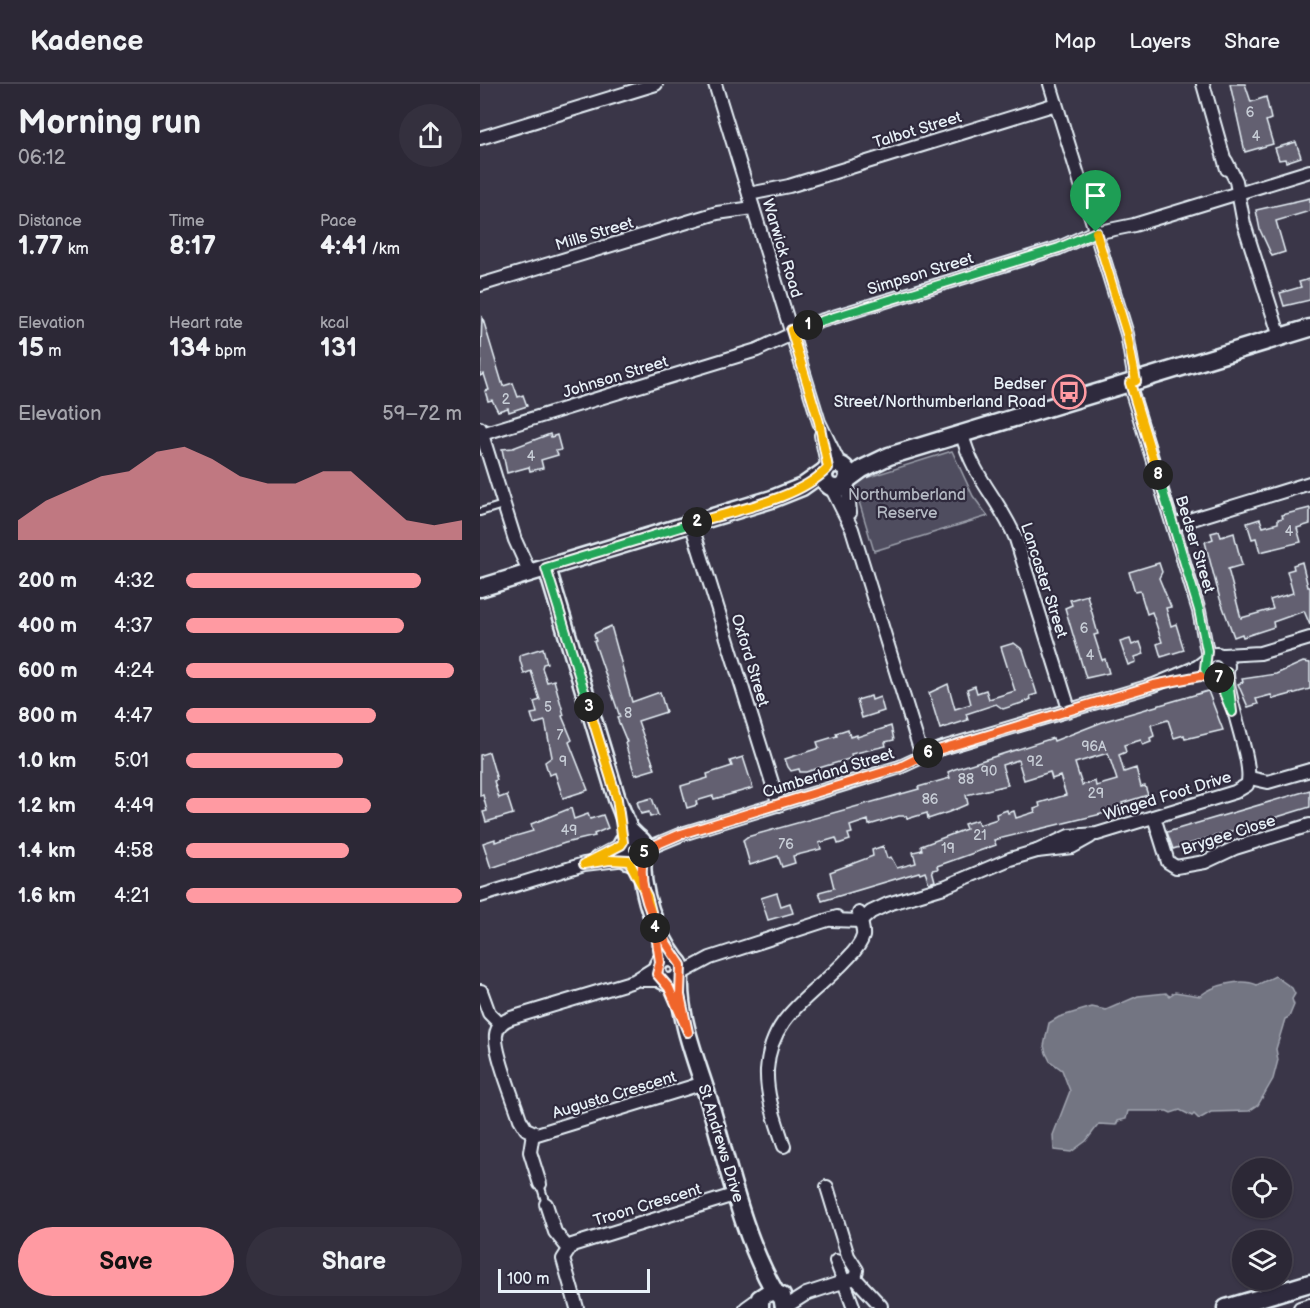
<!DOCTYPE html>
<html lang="en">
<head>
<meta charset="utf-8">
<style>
  body { margin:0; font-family:"Balsamiq Sans",sans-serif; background:#34303e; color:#f1f3f6; height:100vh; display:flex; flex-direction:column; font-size:22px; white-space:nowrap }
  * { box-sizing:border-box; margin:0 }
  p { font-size:20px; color:#a6a6ad }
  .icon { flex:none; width:33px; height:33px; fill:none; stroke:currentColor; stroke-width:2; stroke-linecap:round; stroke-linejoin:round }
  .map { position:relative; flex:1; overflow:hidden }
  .panel { display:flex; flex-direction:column; background:#2c2836; width:480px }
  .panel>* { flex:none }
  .tools { position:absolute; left:752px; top:1074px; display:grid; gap:12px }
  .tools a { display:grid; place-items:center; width:60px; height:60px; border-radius:50%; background:#2c2836; box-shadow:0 2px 4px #0004,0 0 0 2px #484451; font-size:30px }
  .scale { position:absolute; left:18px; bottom:15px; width:152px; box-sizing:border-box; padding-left:6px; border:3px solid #e8f1f8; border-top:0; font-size:16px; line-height:21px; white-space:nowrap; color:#e8f1f8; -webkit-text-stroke:4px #2f2a3d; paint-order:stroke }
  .pin { position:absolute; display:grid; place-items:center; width:51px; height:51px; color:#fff; margin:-62px -26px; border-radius:50% 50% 50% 0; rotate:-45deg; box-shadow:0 0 6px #0007 }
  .pin .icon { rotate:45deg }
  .km { position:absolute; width:30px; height:30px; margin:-15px; border-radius:50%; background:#222; color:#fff; font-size:16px; line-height:30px; text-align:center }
  .round { display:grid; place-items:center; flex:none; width:63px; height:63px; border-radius:32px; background:#34303e }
  .head { display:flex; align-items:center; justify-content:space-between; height:102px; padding:0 18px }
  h1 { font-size:33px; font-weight:700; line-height:45px }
  .figures { display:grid; grid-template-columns:repeat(3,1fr); gap:9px; height:102px; padding:6px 18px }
  .figures div { display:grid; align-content:center }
  .figures b { font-size:26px; font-weight:700 }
  .figures small { font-size:16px; font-weight:400 }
  .figures p { font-size:16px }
  .chart { height:168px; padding:12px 18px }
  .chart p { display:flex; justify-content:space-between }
  .chart svg { width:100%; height:108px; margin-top:6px; fill:#ff9aa2; opacity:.7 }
  .action { display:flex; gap:12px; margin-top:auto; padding:12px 18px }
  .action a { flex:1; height:69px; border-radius:36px; background:#ff9aa2; color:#111; font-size:24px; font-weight:700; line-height:69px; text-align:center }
  .action a+a { background:#34303e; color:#f1f3f6 }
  ul { padding:0 18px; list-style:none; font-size:20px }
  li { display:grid; grid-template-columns:96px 72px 1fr; align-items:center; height:45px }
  li i { height:15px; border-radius:8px; background:#ff9aa2 }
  header { display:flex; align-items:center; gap:36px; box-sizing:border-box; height:84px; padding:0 30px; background:#2c2836; border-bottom:2px solid #484451 }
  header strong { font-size:28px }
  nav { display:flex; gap:33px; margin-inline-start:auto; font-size:21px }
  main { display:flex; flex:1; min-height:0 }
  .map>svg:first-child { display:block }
  .green { fill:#504e5f; stroke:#9ca0ac; stroke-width:1.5 }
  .water { fill:#737482; stroke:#a2a6b1; stroke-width:1.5 }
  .building { fill:#636171; stroke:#e8f1f8; stroke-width:1.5; fill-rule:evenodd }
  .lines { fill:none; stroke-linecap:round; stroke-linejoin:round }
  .lane-casing { stroke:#e8f1f8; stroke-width:10 }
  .street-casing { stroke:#e8f1f8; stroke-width:16 }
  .secondary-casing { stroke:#e8f1f8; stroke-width:21 }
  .lane { stroke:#2f2a3d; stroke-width:6 }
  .street { stroke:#2f2a3d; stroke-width:12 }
  .secondary { stroke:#2f2a3d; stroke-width:16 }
  .split-1-casing { stroke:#fff; stroke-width:12 }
  .split-2-casing { stroke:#fff; stroke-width:12 }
  .split-3-casing { stroke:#fff; stroke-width:12 }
  .split-4-casing { stroke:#fff; stroke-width:12 }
  .split-5-casing { stroke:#fff; stroke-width:12 }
  .split-6-casing { stroke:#fff; stroke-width:12 }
  .split-7-casing { stroke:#fff; stroke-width:12 }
  .split-8-casing { stroke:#fff; stroke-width:12 }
  .split-9-casing { stroke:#fff; stroke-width:12 }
  .split-1 { stroke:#22a559; stroke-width:8 }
  .split-2 { stroke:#f5b400; stroke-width:8 }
  .split-3 { stroke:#22a559; stroke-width:8 }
  .split-4 { stroke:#f5b400; stroke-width:8 }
  .split-5 { stroke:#f0652b; stroke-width:8 }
  .split-6 { stroke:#f0652b; stroke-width:8 }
  .split-7 { stroke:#f0652b; stroke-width:8 }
  .split-8 { stroke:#22a559; stroke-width:8 }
  .split-9 { stroke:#f5b400; stroke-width:8 }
  .labels { text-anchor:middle; stroke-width:4.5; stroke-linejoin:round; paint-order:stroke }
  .number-label { font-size:14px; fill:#c7cdd6 }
  .street-label { font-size:16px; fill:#e8f1f8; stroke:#2f2a3d }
  .poi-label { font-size:16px; fill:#e8f1f8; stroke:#2f2a3d; text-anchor:end }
  .park-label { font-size:16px; fill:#b3b8c2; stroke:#2f2a3d }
</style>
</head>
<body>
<header>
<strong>Kadence</strong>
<nav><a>Map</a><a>Layers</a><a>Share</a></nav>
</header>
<main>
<section class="panel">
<div class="head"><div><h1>Morning run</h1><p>06:12</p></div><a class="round"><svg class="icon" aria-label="share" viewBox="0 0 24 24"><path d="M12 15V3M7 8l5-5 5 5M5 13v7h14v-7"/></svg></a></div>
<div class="figures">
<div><p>Distance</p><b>1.77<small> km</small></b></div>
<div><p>Time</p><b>8:17</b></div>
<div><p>Pace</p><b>4:41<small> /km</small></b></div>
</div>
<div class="figures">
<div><p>Elevation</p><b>15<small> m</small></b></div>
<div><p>Heart rate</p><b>134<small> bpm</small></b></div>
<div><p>kcal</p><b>131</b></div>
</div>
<div class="chart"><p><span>Elevation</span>59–72 m</p>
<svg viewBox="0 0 160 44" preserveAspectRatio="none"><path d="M0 44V36L10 28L20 23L30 18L40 16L50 8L60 6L70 11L80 18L90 21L100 21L110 16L120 16L130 26L140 36L150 38L160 36V44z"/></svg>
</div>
<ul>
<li><b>200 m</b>4:32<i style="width:85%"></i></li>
<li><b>400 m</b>4:37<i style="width:79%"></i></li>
<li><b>600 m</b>4:24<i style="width:97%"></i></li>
<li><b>800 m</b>4:47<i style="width:69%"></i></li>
<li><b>1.0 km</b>5:01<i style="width:57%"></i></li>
<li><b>1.2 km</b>4:49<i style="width:67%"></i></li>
<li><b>1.4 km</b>4:58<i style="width:59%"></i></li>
<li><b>1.6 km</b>4:21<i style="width:100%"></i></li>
</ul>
<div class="action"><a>Save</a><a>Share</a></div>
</section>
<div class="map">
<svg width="830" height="1224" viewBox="0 0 830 1224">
  <rect width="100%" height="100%" fill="#3a3648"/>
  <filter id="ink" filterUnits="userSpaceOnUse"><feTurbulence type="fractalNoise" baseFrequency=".0167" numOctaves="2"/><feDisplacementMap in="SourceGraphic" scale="12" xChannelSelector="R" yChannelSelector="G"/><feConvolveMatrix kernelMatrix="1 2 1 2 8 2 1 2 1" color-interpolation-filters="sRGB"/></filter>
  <g filter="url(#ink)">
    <path class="green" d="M472,367L493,412L508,432L394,467L374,401L376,397Z"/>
    <path class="water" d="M795,892L812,904L815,910L812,915L814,921L809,933L805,935L796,965L798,976L793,995L778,1021L769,1027L731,1028L719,1035L714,1030L712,1032L700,1026L691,1029L687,1027H648L646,1035L638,1037L636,1041L619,1040L606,1057L591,1068L574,1066L573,1051L590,1007L582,986L570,977L566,969L564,962L569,939L579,933L612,923L626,926L658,912L686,909L689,912L695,908L720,912C733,901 761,894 777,901Z"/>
    <g class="building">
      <path d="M750,0H765L771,18L786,13L791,35L786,37L793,60L765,68Z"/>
      <path d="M816,58L821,73L806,78L805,75L799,76L795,64Z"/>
      <path d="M830,114V127L796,137L805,168L792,172L780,146L776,126Z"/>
      <path d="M830,195V216L804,222L800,209L821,203L819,198Z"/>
      <path d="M2,232L23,302L33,299L38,313L43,311L47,322L29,328L28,324L18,327L12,316L8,317L5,307L9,306L4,290L0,292Z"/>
      <path d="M70,350L71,353L77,351L81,366L76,367L78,371L61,376L63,384L50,387L49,383L27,389L22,365L33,364Z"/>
      <path d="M830,424V440L817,444L821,458L780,468L776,454L772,455L767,439L780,435L783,443L798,439V435L803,434L802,431Z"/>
      <path d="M739,447L741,453L754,449L756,458L762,481L748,485L761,534L793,525L790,516L813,509L807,487L814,485L813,481L822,478L828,503H830V541L824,527L793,538L794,543L763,553L762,550L754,553L740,515L725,458L733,455L731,449Z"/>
      <path d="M679,479L682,488L679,494L691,523L686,524L691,542L696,540L704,566L681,573L677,560L682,558L672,528L667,530L660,507L655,508L649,488Z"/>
      <path d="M607,511L618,550L614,551L622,576L625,575L629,589L606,594L585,524L592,521L590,516Z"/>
      <path d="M131,542L152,618L180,608L186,628L158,637L175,685L155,691L145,659L147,658L137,634L140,633L114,557H116L114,550Z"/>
      <path d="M650,555L652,561L660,558L664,570L655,573L656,578L648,581L640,558Z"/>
      <path d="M534,559L543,566L557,610L550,612L551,615L545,618L523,625L516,620L486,630L488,636L460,645L449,609L468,600L475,625L491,620L487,605L495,602L497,609L506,606L509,615L535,607L521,563Z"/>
      <path d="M63,564L67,579L63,580L62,584L67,598L74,596L84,631L82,632L92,656L89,658L108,706L83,714L75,689L69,691L65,678L72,673L65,637L54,640L51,630L57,629L54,618L60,616L51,587L44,590L40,576V571Z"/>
      <path d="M823,578L830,579V605L793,615L791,611L776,615L778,620L768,623L758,600L763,598L762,595L796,590Z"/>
      <path d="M728,607L743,646L705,655L704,651L694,654L688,636L671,641L674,652L670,654L671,658L663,661L661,656L644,661L646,668L639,671L644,688L656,684L661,703L665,702L668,711L642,719L643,721L638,723V726L514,756L516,761L457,782L458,785L452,786L455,797L449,799L445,788L440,790L439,788L342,817L339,808L354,804L350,788L393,772L392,766L403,762L407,774L411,773L417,784L436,779L433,768L442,766L441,762L486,745L484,740L497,736L499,741L517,735L516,730L527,726L528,729L534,727L536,734L555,728L554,725L560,723L559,719L586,711L580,692L572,695L570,688L544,696L538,676L522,681L528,701L486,711L488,720L469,728L448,735L447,729L427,735L426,732H419L389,741L388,736L370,742L372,749L368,750L370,756L358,760L356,754L339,759L341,765L313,772L315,779L302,783L298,772L270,781L263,756L267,753L439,705L438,703L470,694L468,688L475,685L573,654L574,657L625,637ZM628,669L637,696L616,702L615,697L602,701L595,679Z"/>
      <path d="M391,612L392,616L400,613L404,627L382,634L377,616Z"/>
      <path d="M411,642L414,656L405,658L406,662L371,670L372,674L326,688H320L319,685L311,687L308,683L305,675L339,664L337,658L357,652L356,649L368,645L370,653L377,651V653Z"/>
      <path d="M9,668L17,696L14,697L19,714L27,711L33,730L6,738L3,728L7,727L3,711L0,712V671Z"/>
      <path d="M263,673L273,704L234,715L233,712L216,717L217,721L207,724L201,702L228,694L227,690L252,682L250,677Z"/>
      <path d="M830,706V723L693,765L687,748Z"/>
      <path d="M172,714L178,731L170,733L169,728L161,730L157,718Z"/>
      <path d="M91,724L94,735L108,730L110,735L123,731L128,744L114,750L115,752L85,759L11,784L3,759L15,755V758L53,747L51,740Z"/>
      <path d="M297,809L301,822L310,819L313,829L288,836L281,814Z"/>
    </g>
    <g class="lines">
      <g class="lane-casing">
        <g id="lane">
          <path d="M0,428L23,421"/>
          <path d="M60,1100L66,1120"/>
        </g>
      </g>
      <g class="street-casing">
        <g id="street">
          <path d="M235,0L339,338L360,381"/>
          <path d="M570,0L647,250L655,297"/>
          <path d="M723,0L747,85"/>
          <path d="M0,54L176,0"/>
          <path d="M746,77L756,97L764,140L800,253"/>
          <path d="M269,110L309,102L576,20"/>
          <path d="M0,201L237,129L273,124"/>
          <path d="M311,246L579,164L610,150L654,141L830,87"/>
          <path d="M649,299L719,527L728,573"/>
          <path d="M0,344L35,456L50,489"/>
          <path d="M2,350L277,266L312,250"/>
          <path d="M482,350C493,394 520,416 536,455L589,625"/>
          <path d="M341,351L348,384"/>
          <path d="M367,397L370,429"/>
          <path d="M351,403L372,445L442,672"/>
          <path d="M211,439L299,721"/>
          <path d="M693,441L830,399"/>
          <circle cx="736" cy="582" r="12"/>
          <path d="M743,571L780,569L830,554"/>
          <path d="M770,694L788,698L830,686"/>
          <path d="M674,733L688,778L696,783L725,778L755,764L830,741"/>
          <path d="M557,767L589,752L617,750L755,708L767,701C775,681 747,618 747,589"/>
          <path d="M164,769L173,762L202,750L420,683L459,665L674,601L717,583L725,577"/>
          <path d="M116,774L141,761"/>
          <path d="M0,812L104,780L146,775"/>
          <path d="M352,836L381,837L391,828L408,820L464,803L530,775L557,767L592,763L610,753"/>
          <path d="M178,882L154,897L31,934C23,937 17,942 16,951C14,968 34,1016 40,1035L46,1045L57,1050L224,999"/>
          <path d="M202,889L230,874L357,833"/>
          <path d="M162,896H181"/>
          <path d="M1,907L9,929L20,940"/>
          <path d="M53,1049L50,1068L60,1100"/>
          <path d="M304,1062C296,1037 286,1013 287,986C290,930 335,911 368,874C374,868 381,860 383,852C384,845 380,836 379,829"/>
          <path d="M66,1120L75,1148L88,1164"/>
          <path d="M356,1177L373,1222"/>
          <path d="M375,1194L401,1222"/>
          <path d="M97,1224L83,1175L92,1161L257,1110"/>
          <path d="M266,1224L280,1214"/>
          <path d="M304,1224L326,1210L375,1194L377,1186L368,1172L347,1103"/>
          <path d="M820,1224L830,1221"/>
        </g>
      </g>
      <g class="secondary-casing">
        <g id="secondary">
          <circle cx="356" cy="392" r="12"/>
          <path d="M367,396L382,385L409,372L830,244"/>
          <path d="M67,484L137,715L149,745L158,754"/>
          <path d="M0,504L292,415L322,403L346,386"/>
          <circle cx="153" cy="765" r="12"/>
          <path d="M163,771C159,806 175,847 196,876"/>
          <circle cx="189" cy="886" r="12"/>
          <path d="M200,893C198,934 217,978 229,1017C248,1080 262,1151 295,1208"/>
          <path d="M280,1224V1214L291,1207L302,1212L304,1224"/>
          <path d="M746,1224L830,1199"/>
        </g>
      </g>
      <use href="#lane" class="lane"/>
      <use href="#street" class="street"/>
      <use href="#secondary" class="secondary"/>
    </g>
  </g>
  <g class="lines" filter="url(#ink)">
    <g class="split-1-casing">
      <path id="split-1" d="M328,241L579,164L616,148"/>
    </g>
    <g class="split-2-casing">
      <path id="split-2" d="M217,438C256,426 319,415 348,384L339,338L311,246L328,241"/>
    </g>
    <g class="split-3-casing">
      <path id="split-3" d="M109,623L66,484L217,438"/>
    </g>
    <g class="split-4-casing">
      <path id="split-4" d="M109,623L137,715L143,758L141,761L104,780L130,776L149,777L167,812L175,844"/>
    </g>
    <g class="split-5-casing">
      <path id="split-5" d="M164,769C154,808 180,852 201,881L200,911L208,948L189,904L177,890L180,878L175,844"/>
    </g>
    <g class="split-6-casing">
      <path id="split-6" d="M164,769L173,762L201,750L420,683L448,669"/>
    </g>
    <g class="split-7-casing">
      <path id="split-7" d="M448,669L674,601L720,592L739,594"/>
    </g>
    <g class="split-8-casing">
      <path id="split-8" d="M678,391L719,526L727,567L725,585L741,602L752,628L747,589L739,594"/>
    </g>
    <g class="split-9-casing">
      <path id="split-9" d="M616,148L647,250L656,297L650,299L678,391"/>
    </g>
    <use href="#split-1" class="split-1"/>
    <use href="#split-2" class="split-2"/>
    <use href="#split-3" class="split-3"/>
    <use href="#split-4" class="split-4"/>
    <use href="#split-5" class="split-5"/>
    <use href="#split-6" class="split-6"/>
    <use href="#split-7" class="split-7"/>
    <use href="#split-8" class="split-8"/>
    <use href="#split-9" class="split-9"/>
  </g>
  <defs>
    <g id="bus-ring" transform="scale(1.725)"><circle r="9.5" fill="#2f2a3d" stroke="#ff9aa2" stroke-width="1.5"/><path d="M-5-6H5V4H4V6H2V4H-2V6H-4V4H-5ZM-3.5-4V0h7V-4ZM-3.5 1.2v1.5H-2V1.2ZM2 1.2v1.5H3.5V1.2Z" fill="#ff9aa2"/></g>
  </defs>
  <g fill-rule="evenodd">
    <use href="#bus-ring" x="589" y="308"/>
  </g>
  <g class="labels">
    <g class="number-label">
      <text x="770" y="33">6</text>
      <text x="776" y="57">4</text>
      <text x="26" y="320">2</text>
      <text x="51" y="377">4</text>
      <text x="809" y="452">4</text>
      <text x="604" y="549">6</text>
      <text x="610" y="576">4</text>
      <text x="68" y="628">5</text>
      <text x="148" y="634">8</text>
      <text x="80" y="656">7</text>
      <text x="614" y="667">96A</text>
      <text x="83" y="682">9</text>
      <text x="555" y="682">92</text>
      <text x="509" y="692">90</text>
      <text x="486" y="700">88</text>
      <text x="616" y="714">29</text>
      <text x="450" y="720">86</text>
      <text x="89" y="751">49</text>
      <text x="500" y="756">21</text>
      <text x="306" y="765">76</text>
      <text x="468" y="769">19</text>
    </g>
    <g class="street-label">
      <text transform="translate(437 45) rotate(-17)" y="6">Talbot Street</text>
      <text transform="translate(114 149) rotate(-17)" y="6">Mills Street</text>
      <text transform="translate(303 164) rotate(73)" y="6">Warwick Road</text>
      <text transform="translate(440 189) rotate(-17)" y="6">Simpson Street</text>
      <text transform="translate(135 292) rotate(-17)" y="6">Johnson Street</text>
      <text transform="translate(716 460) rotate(73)" y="6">Bedser Street</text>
      <text transform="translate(565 496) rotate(72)" y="6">Lancaster Street</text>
      <text transform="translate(271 576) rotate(73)" y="6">Oxford Street</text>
      <text transform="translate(348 688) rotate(-17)" y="6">Cumberland Street</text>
      <text transform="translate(687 711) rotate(-17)" y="6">Winged Foot Drive</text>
      <text transform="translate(748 750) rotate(-18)" y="6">Brygee Close</text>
      <text transform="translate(134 1010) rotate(-17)" y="6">Augusta Crescent</text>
      <text transform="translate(242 1059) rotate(73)" y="6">St Andrews Drive</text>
      <text transform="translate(167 1120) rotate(-17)" y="6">Troon Crescent</text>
    </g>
    <g class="poi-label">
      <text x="566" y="305">Bedser<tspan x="566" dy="18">Street/Northumberland Road</tspan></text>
    </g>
    <g class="park-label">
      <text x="427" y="416">Northumberland<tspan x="427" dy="18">Reserve</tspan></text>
    </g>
  </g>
</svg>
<div class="tools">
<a><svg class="icon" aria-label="locate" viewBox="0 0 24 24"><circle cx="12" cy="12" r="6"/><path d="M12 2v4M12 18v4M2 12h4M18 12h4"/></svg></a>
<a><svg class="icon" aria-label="layers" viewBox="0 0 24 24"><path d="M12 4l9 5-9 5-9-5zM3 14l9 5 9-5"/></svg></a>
</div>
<div class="scale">100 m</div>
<div class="pin" style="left:616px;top:148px;background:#1e9e55"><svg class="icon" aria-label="arrive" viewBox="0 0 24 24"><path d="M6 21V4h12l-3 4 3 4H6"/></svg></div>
<b class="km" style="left:328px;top:241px">1</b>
<b class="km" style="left:217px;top:438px">2</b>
<b class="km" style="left:109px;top:623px">3</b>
<b class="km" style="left:175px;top:844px">4</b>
<b class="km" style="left:164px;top:769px">5</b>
<b class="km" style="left:448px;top:669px">6</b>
<b class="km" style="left:739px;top:594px">7</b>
<b class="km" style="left:678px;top:391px">8</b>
</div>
</main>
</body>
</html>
